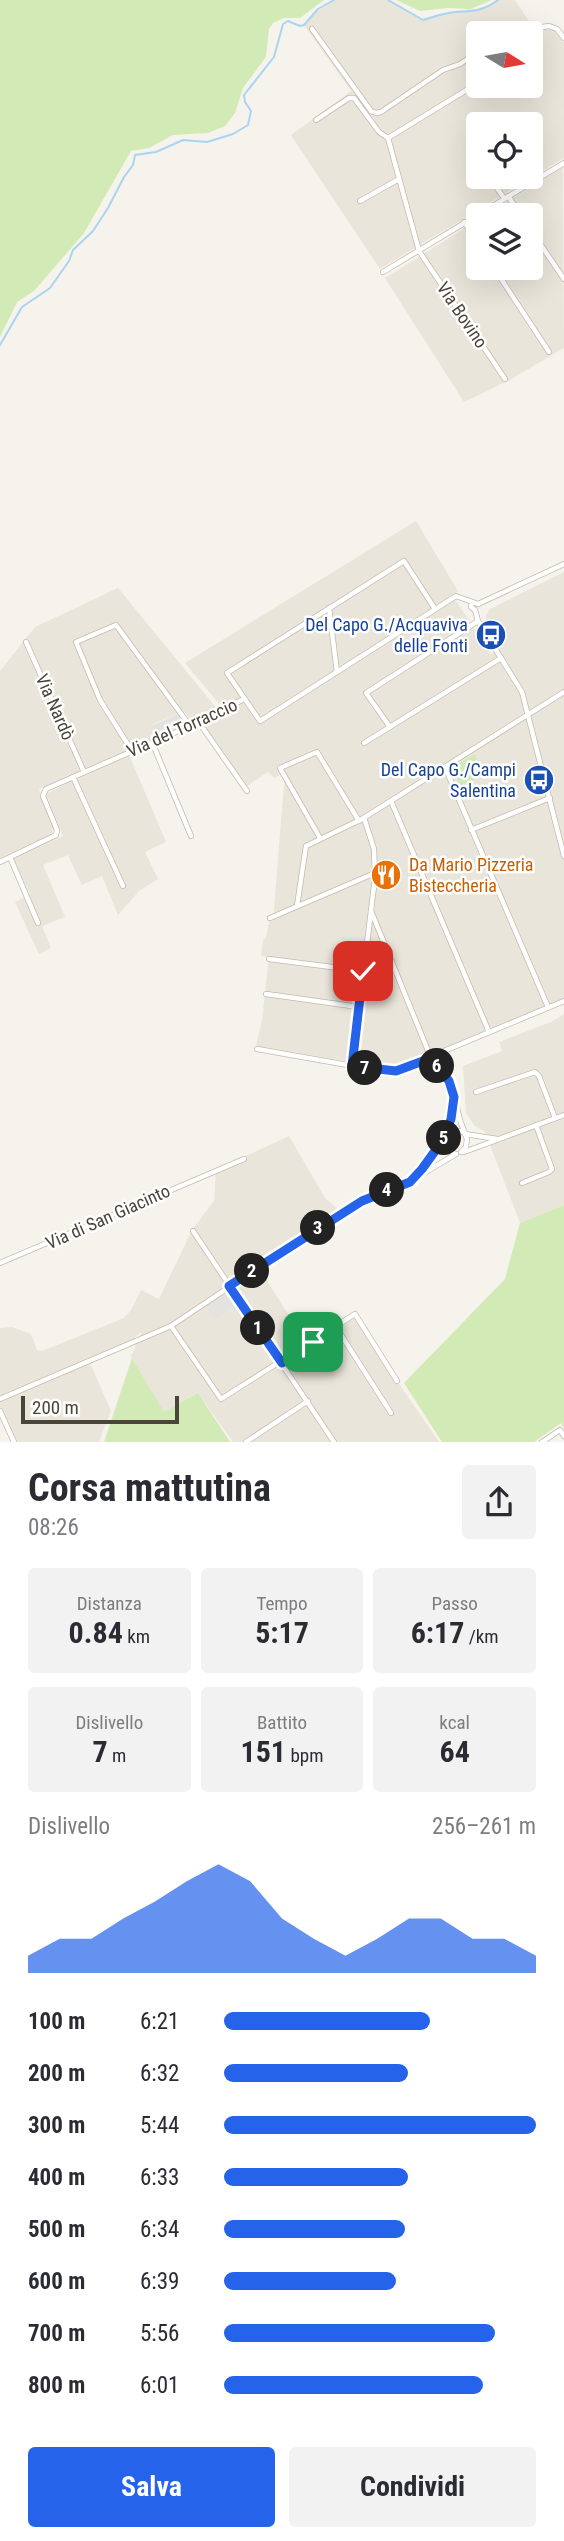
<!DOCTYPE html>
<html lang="it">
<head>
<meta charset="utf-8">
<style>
  body { margin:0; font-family:"Roboto Condensed",sans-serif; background:#f2f2f3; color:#2b2b33; height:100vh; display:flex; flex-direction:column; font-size:26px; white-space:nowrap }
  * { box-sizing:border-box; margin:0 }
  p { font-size:23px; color:#7c7c81 }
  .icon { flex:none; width:38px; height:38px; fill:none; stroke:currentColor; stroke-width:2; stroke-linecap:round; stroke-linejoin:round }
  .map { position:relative; height:1442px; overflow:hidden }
  .panel { display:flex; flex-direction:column; background:#fff; flex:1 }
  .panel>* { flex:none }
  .needle { width:46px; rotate:101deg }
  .tools { position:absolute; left:466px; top:21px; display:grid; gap:14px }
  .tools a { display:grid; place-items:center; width:77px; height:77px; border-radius:7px; background:#fff; box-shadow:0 7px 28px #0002; font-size:35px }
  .scale { position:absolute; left:21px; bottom:18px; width:158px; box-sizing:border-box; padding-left:7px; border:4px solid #4b4439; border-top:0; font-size:19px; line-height:24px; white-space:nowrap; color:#4b4439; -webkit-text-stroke:5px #fff; paint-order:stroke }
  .pin { position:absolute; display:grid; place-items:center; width:60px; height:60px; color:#fff; margin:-30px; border-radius:14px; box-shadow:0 4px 10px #0006 }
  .km { position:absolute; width:35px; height:35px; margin:-18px; border-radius:50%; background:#222; color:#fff; font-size:19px; line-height:35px; text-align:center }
  .round { display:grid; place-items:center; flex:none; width:74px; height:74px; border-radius:7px; background:#f2f2f3 }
  .summary { display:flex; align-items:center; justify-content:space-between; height:119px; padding:0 28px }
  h1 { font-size:38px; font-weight:700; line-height:52px }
  .metrics { display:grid; grid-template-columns:repeat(3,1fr); gap:10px; height:119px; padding:7px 28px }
  .metrics div { display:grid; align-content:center; border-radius:7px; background:#f2f2f3; text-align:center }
  .metrics b { font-size:30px; font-weight:700 }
  .metrics small { font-size:19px; font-weight:400 }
  .metrics p { font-size:19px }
  .chart { height:196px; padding:14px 28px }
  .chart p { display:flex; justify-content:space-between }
  .chart svg { width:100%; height:126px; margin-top:7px; fill:#2563eb; opacity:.7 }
  .cta { display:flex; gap:14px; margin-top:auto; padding:14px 28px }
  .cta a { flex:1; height:80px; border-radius:7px; background:#2563eb; color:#fff; font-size:28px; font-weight:700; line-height:80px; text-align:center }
  .cta a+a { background:#f2f2f3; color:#2b2b33 }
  ul { padding:0 28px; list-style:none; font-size:23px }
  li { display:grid; grid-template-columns:112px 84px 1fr; align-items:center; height:52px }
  li i { height:18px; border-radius:9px; background:#2563eb }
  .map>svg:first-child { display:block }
  .residential { fill:#eae5da; fill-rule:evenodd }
  .green { fill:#d2eab5 }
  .parking { fill:#e5e3e0 }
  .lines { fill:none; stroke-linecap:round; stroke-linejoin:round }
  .stream { stroke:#a9d4f2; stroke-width:2 }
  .street-casing { stroke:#c2bbae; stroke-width:6 }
  .street { stroke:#fff; stroke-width:4.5 }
  .route-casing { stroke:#fff; stroke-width:14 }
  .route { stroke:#2563eb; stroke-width:9 }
  .labels { text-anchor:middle; stroke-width:5; stroke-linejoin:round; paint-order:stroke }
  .street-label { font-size:18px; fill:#4b4439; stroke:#fff }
  .transit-label { font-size:18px; fill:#164399; stroke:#fff; text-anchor:end }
  .food-label { font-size:18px; fill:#c56008; stroke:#fff; text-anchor:start }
</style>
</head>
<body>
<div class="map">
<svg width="564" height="1442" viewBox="0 0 564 1442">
  <rect width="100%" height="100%" fill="#f6f3ec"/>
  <g class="residential">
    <path d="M335,0H388L416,17L426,20L436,15L484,9L497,0H515L534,29L554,30L564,43V158L380,269L291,135L351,91L304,25L309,17ZM478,33H530V86H478ZM478,124H530V177H478Z"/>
    <path d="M563,167L564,348L510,380L464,402L385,278L478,220V268H530V215H486Z"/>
    <path d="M416,521L458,591L453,596L491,655L500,645L486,624V615L490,609L564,572V998L404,1065L389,1068L256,1046L262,1020L269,957L261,956L263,940L266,938L269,922L273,920L285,772L274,778L268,772L247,786L202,722L226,712L185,663Z"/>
    <path d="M118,588L218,710L192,722L184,711L153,724L159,736L127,750L166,842L145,852L158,879L139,891L118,915L102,876L82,885L68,855L43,865L65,917L42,926L51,948L39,954L15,902L30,894L13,858L63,836L46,794L64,785L62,779L39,789L53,828L51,836L0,859V671L35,627Z"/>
    <path d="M564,1014V1205L520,1223L485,1132L475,1126L466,1113L463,1066L502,1051L499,1042L551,1022Z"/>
    <path d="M289,1136L325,1198L340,1211L257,1265L309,1347L354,1318L439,1442H233L198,1393L164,1413L131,1356L142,1332L136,1336L133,1342L0,1398V1328L12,1327L31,1334L37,1350L42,1351L124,1318L131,1310L141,1290L159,1299L192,1230L214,1201L216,1170Z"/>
    <path d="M90,1363L111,1411L99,1442H15L0,1407V1402Z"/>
  </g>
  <g class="green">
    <path d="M0,0H324L300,18H284L273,23L269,29L266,57L243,88L235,113L225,126L208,133L173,135L149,148L131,151L84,233L34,291L17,302L0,337Z"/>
    <path d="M396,0H492L470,9L448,8L420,11Z"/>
    <path d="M475,754L484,775L460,786L452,768Z"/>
    <path d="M564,1205V1427L561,1423L534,1442H442L404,1383L505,1279L520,1223Z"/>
    <path d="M132,1358L164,1412L198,1393L230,1442H104Z"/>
  </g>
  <g class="parking">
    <path d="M178,714L186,724L159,736L153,725Z"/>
    <path d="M229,1290L238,1304L215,1319L206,1305Z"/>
  </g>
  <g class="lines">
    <g class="stream">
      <path d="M388,0L423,20C433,17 444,13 455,12C472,11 484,11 498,0"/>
      <path d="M0,345L22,307L50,288L69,261L73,250L93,231L108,208L124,177L133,165L135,155L156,152L183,140L207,142L233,134L248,125L251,111L245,102L244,95L274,57L283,24L288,21L300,26L304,25L318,9L334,0"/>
    </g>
    <g class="street-casing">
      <g id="street">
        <path d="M312,29L371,111L376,113L381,112L443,70L460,64L478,52"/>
        <path d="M504,33L549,26L557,29L564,38"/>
        <path d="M478,83L388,138L419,251L505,379"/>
        <path d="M316,120L349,98H354L379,132L388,138"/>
        <path d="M489,177L504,198"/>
        <path d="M508,196L521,215"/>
        <path d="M360,201L399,179"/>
        <path d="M464,222L478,243"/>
        <path d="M530,229L564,279"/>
        <path d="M494,268L549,352"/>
        <path d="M383,272L564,163"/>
        <path d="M472,603L471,607L475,610L478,621L522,692L564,856"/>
        <path d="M478,604L564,564"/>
        <path d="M329,608L337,672"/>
        <path d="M435,609L404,561L227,673L260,721L456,596L478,604"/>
        <path d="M26,642L84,772"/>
        <path d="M198,721L247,791"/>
        <path d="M390,727L366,693L478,621"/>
        <path d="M152,742L191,836"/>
        <path d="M364,743L501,658"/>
        <path d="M132,751L100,700L76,642L116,625L190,726"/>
        <path d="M445,767L548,1007"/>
        <path d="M73,777L123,886"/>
        <path d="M391,801L489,1032"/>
        <path d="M471,830L550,798"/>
        <path d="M320,838L280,768L317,752L359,821"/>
        <path d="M10,857L38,923"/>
        <path d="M0,862L56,835L57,830L43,796L46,789L190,726L244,699"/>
        <path d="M297,906L306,846L362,819L564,692"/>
        <path d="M371,911L431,1058L451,1084L460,1120L467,1139L466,1147L461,1152"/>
        <path d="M270,918L375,873"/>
        <path d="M269,959L363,971"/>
        <path d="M266,994L359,1007"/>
        <path d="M257,1049L365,1068L396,1071L564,1001"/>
        <path d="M352,1066L375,878L374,849L364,818"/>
        <path d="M476,1092L535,1072L539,1076L555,1118"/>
        <path d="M453,1098L451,1119L443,1143L448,1151L456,1154"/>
        <path d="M446,1134L453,1130L463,1132"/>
        <path d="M465,1134L497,1139"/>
        <path d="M464,1152L564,1115"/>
        <path d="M413,1178L442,1141"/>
        <path d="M522,1183L549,1172L552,1169L536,1125"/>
        <path d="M193,1231L334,1442"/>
        <path d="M0,1263L244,1159"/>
        <path d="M171,1326L221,1399L355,1314L397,1381"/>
        <path d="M336,1327L391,1413"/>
        <path d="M0,1399L171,1326L331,1219L362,1201L414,1179L456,1154"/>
        <path d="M0,1411L14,1442"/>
        <path d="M246,1442L308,1401"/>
        <path d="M542,1442L560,1430L564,1436"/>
      </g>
    </g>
    <use href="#street" class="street"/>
  </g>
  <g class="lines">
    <g class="route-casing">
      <path id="route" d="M313,1342L282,1363L229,1286L362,1201L410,1182L422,1169L443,1140L451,1119L454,1097L449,1081L431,1058L396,1071L352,1066L363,971"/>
    </g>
    <use href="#route" class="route"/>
  </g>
  <defs>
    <g id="bus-disc" transform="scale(1.575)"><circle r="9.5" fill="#1a4fb4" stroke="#fff"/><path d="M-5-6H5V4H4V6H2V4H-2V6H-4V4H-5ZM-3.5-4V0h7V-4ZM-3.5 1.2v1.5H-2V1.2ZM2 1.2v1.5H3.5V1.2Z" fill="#fff"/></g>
    <g id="restaurant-disc" transform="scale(1.575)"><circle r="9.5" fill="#e8710a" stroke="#fff"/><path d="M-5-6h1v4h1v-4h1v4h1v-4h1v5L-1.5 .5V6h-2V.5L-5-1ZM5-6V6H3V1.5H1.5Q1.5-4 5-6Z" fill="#fff"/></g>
  </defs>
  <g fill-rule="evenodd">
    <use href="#bus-disc" x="491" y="635"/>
    <use href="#bus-disc" x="539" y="780"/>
    <use href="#restaurant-disc" x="386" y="875"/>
  </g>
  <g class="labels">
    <g class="street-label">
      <text transform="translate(462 315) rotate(56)" y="6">Via Bovino</text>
      <text transform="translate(55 707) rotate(66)" y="6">Via Nardò</text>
      <text transform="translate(182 728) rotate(-24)" y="6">Via del Torraccio</text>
      <text transform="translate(108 1217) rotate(-24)" y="6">Via di San Giacinto</text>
    </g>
    <g class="transit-label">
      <text x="468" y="631">Del Capo G./Acquaviva<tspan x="468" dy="21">delle Fonti</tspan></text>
      <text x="516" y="776">Del Capo G./Campi<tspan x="516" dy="21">Salentina</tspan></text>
    </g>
    <g class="food-label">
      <text x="409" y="871">Da Mario Pizzeria<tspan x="409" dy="21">Bisteccheria</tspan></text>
    </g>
  </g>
</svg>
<div class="tools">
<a><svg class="needle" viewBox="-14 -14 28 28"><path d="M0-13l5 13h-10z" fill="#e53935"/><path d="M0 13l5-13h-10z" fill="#7c7c81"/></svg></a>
<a><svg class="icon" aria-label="locate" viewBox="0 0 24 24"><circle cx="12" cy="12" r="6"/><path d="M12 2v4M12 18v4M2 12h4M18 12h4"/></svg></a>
<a><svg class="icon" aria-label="layers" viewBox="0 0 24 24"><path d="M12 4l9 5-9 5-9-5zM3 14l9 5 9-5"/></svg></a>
</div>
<div class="scale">200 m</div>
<div class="pin" style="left:313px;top:1342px;background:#1e9e55"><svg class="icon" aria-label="arrive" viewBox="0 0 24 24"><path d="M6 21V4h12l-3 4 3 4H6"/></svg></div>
<div class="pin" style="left:363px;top:971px;background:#d93025"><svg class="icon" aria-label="check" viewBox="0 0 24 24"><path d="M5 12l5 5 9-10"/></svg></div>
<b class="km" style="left:258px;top:1328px">1</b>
<b class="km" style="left:252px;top:1271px">2</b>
<b class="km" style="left:318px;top:1228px">3</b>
<b class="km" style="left:387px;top:1190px">4</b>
<b class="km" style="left:444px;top:1138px">5</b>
<b class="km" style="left:437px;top:1066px">6</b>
<b class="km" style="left:365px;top:1068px">7</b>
</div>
<section class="panel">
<div class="summary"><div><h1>Corsa mattutina</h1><p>08:26</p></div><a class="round"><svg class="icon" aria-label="share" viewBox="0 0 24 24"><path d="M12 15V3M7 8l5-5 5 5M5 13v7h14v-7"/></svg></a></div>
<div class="metrics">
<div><p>Distanza</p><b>0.84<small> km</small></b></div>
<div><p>Tempo</p><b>5:17</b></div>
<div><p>Passo</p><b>6:17<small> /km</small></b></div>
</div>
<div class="metrics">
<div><p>Dislivello</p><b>7<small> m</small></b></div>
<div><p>Battito</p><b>151<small> bpm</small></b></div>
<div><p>kcal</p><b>64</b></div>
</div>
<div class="chart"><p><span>Dislivello</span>256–261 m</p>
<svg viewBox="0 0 160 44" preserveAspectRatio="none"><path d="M0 44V38L10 32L20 32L30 25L40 19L50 12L60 6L70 12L80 25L90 32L100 38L110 32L120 25L130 25L140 32L150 32L160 38V44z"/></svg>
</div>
<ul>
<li><b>100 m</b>6:21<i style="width:66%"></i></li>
<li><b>200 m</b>6:32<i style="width:59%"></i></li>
<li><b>300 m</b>5:44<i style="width:100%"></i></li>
<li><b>400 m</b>6:33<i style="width:59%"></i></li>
<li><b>500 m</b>6:34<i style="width:58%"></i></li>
<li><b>600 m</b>6:39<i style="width:55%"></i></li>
<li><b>700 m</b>5:56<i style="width:87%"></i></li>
<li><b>800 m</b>6:01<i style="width:83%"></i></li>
</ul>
<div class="cta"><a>Salva</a><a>Condividi</a></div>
</section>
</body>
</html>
